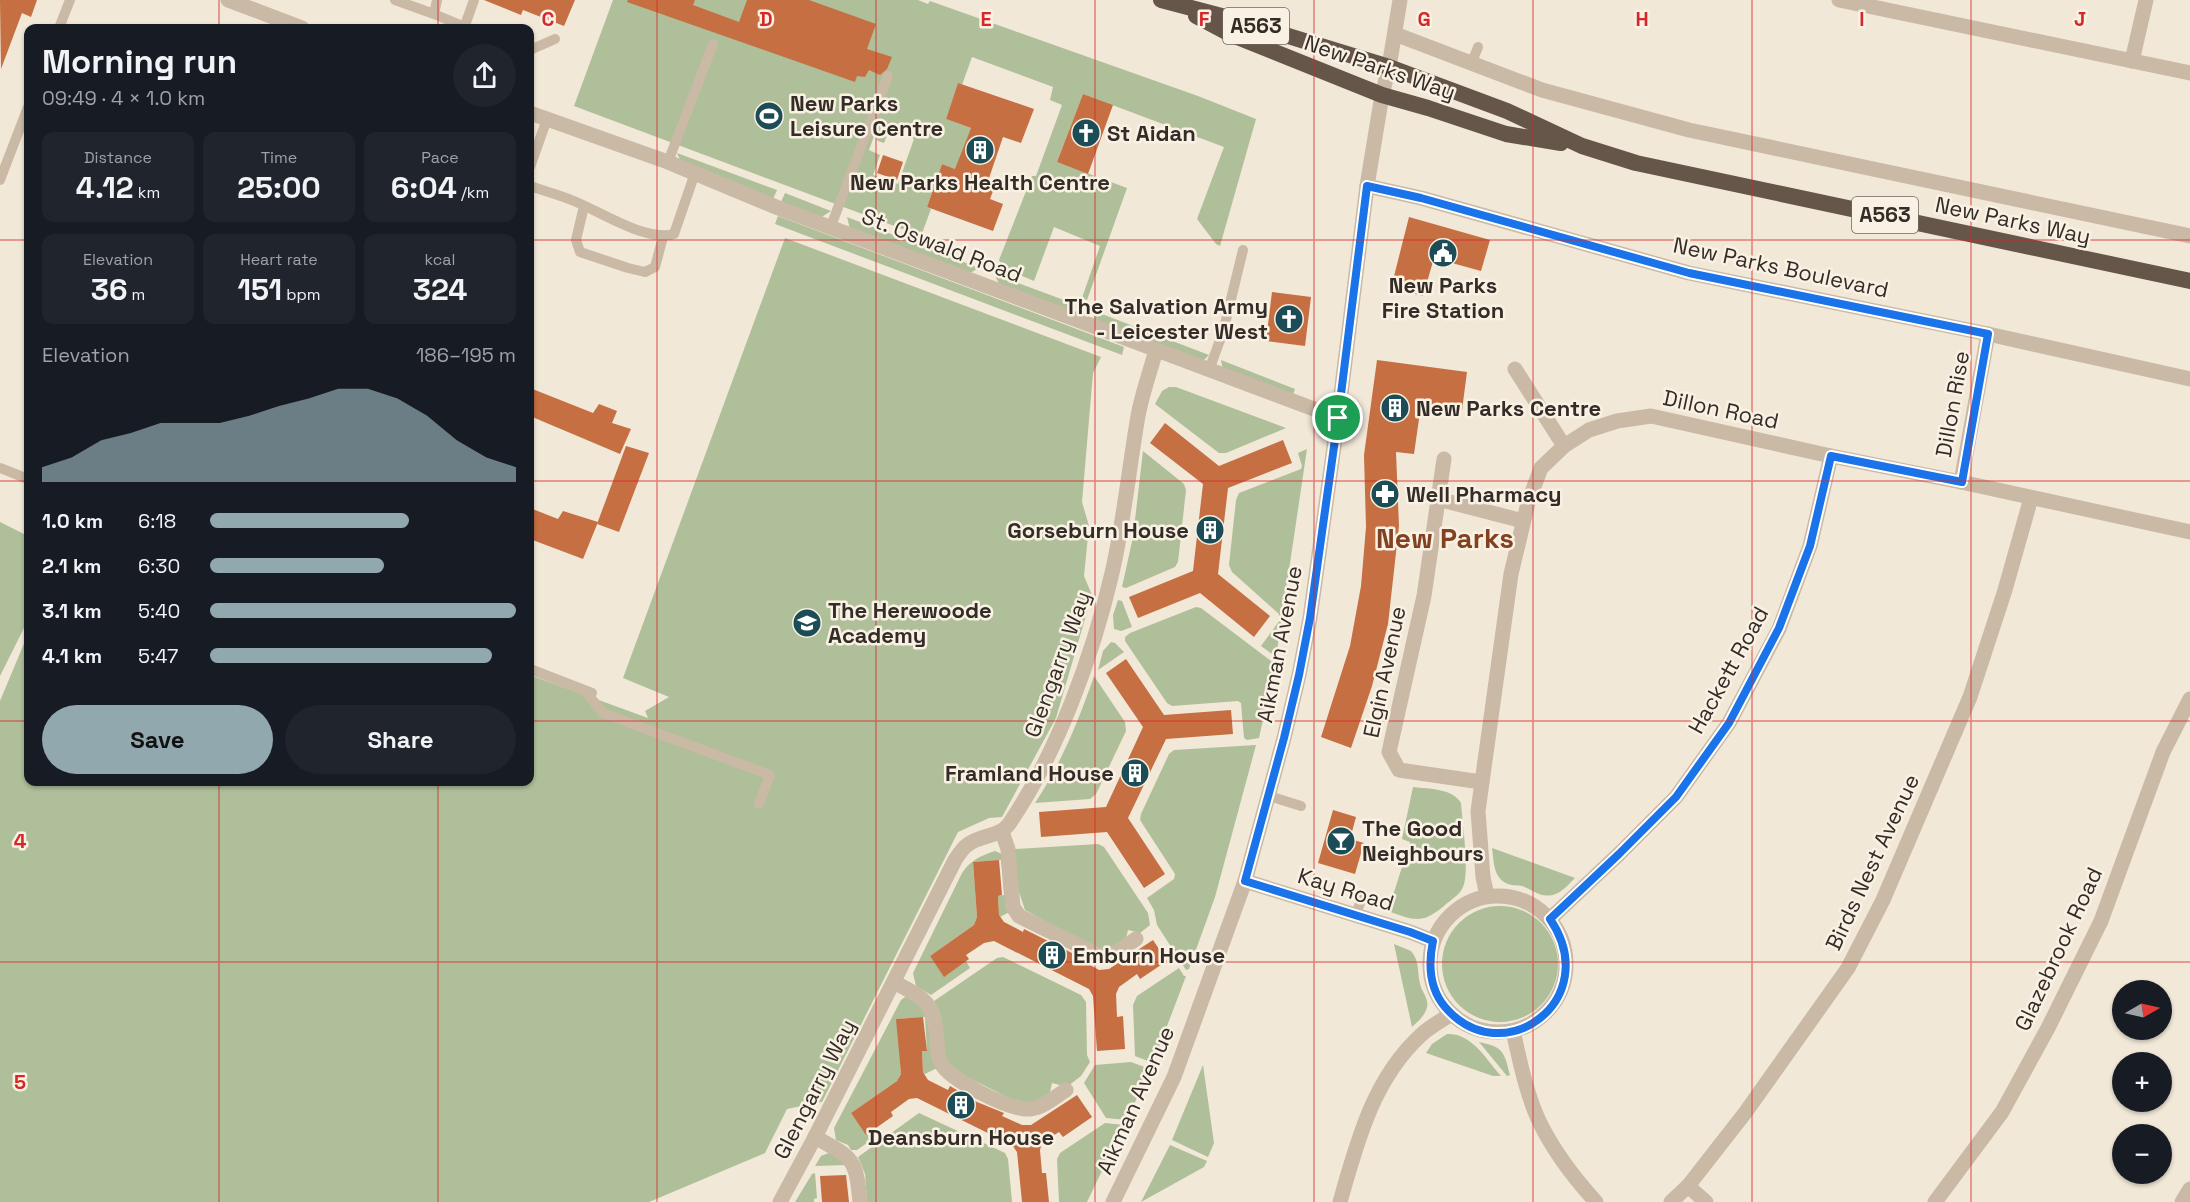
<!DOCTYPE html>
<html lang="en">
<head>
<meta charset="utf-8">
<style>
  body { margin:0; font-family:"Space Grotesk",sans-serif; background:#20242c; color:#f1f3f6; height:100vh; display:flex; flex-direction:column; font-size:22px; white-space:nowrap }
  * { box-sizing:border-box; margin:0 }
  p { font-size:20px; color:#9ea1a6 }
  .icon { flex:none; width:33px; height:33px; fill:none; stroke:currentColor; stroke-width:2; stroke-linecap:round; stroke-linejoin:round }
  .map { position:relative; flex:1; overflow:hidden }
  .drawer { position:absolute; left:24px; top:24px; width:510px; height:762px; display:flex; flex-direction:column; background:#171b24; border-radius:12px; box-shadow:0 2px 4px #0004 }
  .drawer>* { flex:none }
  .needle { width:39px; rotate:81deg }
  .tools { position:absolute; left:2112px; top:980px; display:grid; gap:12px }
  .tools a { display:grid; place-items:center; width:60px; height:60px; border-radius:50%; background:#171b24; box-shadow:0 2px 4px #0004; font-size:30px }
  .pin { position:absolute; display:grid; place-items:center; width:51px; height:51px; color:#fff; margin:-26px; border:3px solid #fff; border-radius:50%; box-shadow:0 2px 6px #0007 }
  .round { display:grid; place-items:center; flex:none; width:63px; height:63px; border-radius:32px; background:#20242c }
  .overview { display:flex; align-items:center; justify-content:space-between; height:102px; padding:0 18px }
  h1 { font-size:33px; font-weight:600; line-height:45px }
  .metrics { display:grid; grid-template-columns:repeat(3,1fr); gap:9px; height:102px; padding:6px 18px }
  .metrics div { display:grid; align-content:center; border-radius:12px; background:#20242c; text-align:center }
  .metrics b { font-size:30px; font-weight:600 }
  .metrics small { font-size:16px; font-weight:400 }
  .metrics p { font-size:16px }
  .chart { height:168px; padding:12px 18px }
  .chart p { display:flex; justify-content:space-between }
  .chart svg { width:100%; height:108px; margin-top:6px; fill:#91a8ae; opacity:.7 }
  .button { display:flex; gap:12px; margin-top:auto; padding:12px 18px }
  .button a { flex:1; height:69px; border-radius:36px; background:#91a8ae; color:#111; font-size:24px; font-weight:600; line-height:69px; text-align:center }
  .button a+a { background:#20242c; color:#f1f3f6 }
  ul { padding:0 18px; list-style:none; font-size:20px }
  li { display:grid; grid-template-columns:96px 72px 1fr; align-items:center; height:45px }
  li i { height:15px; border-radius:8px; background:#91a8ae }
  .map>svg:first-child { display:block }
  .green { fill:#afbf99; fill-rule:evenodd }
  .building { fill:#c56f42 }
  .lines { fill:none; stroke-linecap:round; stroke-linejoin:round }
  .service { stroke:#c9b9a5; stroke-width:10 }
  .minor { stroke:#c9b9a5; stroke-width:15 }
  .tertiary { stroke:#c9b9a5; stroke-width:15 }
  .trunk { stroke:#66564a; stroke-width:16 }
  .route-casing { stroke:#fff; stroke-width:12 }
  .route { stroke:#1a73e8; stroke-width:8 }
  .grid { fill:none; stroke:#d62828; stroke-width:1.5; stroke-opacity:0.55 }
  .labels { text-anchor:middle; stroke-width:5; stroke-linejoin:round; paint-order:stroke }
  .shield { fill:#f9f1e4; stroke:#6f675f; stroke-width:1.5 }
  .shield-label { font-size:21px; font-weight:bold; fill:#342c26 }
  .street-label { font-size:22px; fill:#342c26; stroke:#f9f1e4 }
  .poi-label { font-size:22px; font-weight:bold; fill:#342c26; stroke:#f9f1e4; text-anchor:start }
  .district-label { font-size:28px; font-weight:bold; fill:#824120; stroke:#f9f1e4 }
  .grid-label { font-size:20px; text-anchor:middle; font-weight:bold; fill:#d62828; stroke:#f9f1e4; stroke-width:5; stroke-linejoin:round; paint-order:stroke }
</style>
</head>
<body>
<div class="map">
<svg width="2190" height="1202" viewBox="0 0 2190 1202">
  <rect width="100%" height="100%" fill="#f1e8d8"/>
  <g class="green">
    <path d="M613,0H918L928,4L930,1L1198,96L1256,119L1220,246L1216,244L1197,219L1224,147L1083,94L1057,162L1127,188L1087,300L1082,298L1100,246L1054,227L1034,281L1002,267L999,260L1032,176H1036L1062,105L1050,100L1053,87L972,57L962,85L958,84L946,119L971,128L960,158L968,174L942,164L927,207L931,209L921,236L574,106ZM889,130L914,139L898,184L873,175L880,155L869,150L874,136L878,141L884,143Z"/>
    <path d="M677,153L777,190L773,199L682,164Z"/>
    <path d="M785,193L831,211L820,218L781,202Z"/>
    <path d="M778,216L1124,347L1122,355L775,224Z"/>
    <path d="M847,217L979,268L968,274L850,229Z"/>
    <path d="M785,238L1101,357L1093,373L1082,502L1089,526L1084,576L1092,595L1056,718L1002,817L989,818L958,832L822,1102L787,1109L765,1153L649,1202H0V701L28,634V782H530V675L648,718L645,711L669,697L623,678Z"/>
    <path d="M994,274L1072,303L1069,312L1001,287Z"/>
    <path d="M1094,311L1209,355L1202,362L1095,322Z"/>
    <path d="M1221,360L1295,389L1292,397L1223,370Z"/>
    <path d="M1169,387H1176L1286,428L1226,453H1219L1155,404L1162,391Z"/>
    <path d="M1307,449L1276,657L1261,646L1280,620L1279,614L1232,572L1229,565L1236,500L1239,493L1301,469L1302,466L1298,453Z"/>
    <path d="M1143,451L1184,484L1186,490L1178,562L1175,567L1126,588L1122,587L1133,537Z"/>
    <path d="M0,522L28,536V620L0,676Z"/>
    <path d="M1118,600L1122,601L1132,627L1121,631L1114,629L1113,615Z"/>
    <path d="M1196,607L1201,608L1275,664L1259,738L1247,740L1244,738L1241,703L1238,701L1172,706L1167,703L1125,641V637L1130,633Z"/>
    <path d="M1111,642L1115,643L1124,652L1098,670L1103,651Z"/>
    <path d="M1094,676L1125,722L1126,731L1096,794L1090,799L1035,803C1061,764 1079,720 1094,676Z"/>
    <path d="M1256,745L1215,897L1189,969L1186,970L1157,925L1154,910L1147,898L1174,879L1175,874L1140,820L1141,814L1169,754L1174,750Z"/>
    <path d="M1413,787C1429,789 1452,788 1461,803C1462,820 1470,873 1463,887C1460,895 1450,900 1444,906C1421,925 1414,920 1388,911L1410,842L1402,839Z"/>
    <path d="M1098,844L1104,847L1148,913L1150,925L1140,933L1128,930L1125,942L1100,951L1025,910L1019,892L1014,849Z"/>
    <path d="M1492,848L1575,878C1565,888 1556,900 1539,894C1534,892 1528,888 1522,886C1518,885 1513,886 1508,884C1493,878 1494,862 1492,848Z"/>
    <path d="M995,851L1002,854L1011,911L1000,917L999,915L998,896L1004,895L1001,860L973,862L977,917L974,925L930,956L944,976L966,961L970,968L931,995L916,986L913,973L962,873C971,860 980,856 995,851Z"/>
    <circle cx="1500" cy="964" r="58"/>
    <path d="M1394,944L1411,951C1420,962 1417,971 1420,984C1422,992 1429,999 1427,1007C1425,1016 1418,1021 1412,1027Z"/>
    <path d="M1003,957L1081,995L1086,1002L1087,1055L1090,1062L1081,1076L1067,1087L1052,1083L1049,1097L1035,1102L1019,1103L957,1072C939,1060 946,1033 940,1014C939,1010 936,1005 934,1001L997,958Z"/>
    <path d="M1179,968L1184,976H1186L1153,1063L1135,1056L1133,1005L1137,996Z"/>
    <path d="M905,997H911L925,1010L937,1068L925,1074L923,1072L922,1051H927L925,1017L897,1019L901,1074L897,1081L851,1113L866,1134L877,1127L881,1133L857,1150H851L848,1145L836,1140L834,1128L901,1000Z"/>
    <path d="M1447,1034C1472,1033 1486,1059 1501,1076H1493L1426,1053L1432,1044Z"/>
    <path d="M1479,1042C1504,1047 1504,1052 1510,1075L1507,1076Z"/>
    <path d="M1131,1062L1150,1069L1127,1120L1106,1118L1084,1083L1095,1065Z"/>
    <path d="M1203,1065L1214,1143L1208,1157L1172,1140Z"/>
    <path d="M919,1113L1005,1153L1008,1159L1012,1202H867L865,1174L858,1157Z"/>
    <path d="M1105,1123L1124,1125L1087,1202H1059L1057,1159L1060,1153Z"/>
    <path d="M1170,1145L1207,1161L1204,1167L1141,1202Z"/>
    <path d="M831,1152L847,1165L815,1166L821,1156Z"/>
    <path d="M815,1173L817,1198L814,1199V1202H795L812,1174Z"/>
  </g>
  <g class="building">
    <path d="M0,0H37L31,17L22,13L1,69Z"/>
    <path d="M484,0H575L564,26L523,10L521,15Z"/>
    <path d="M628,0H695L693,5L739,22L747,0H809L876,24L867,49L892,57L887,69L880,75L869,70L865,77L857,76L855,82L627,2Z"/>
    <path d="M958,83L1034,109L1021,143L1003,137L988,181L996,183L990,199L1003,204L993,231L927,207L942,164L955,169L971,128L946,119Z"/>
    <path d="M1083,94L1113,105L1088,174L1057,162Z"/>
    <path d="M883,155L903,162L897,180L877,173Z"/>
    <path d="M1409,217L1490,240L1481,271L1434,258L1423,296L1391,288Z"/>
    <path d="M1272,292L1311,297L1305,346L1266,341Z"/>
    <path d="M1377,360L1467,372L1462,410L1421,405L1414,454L1396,452L1399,526L1388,624L1372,686L1351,748L1321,737L1350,646L1361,586L1366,527L1364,455Z"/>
    <path d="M530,388L593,413L599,404L617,411L612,423L631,429L620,454L530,416Z"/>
    <path d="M1165,423L1219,466L1283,440L1292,463L1228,488L1218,574L1270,616L1254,637L1200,593L1138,618L1129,597L1193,571L1203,484L1150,443Z"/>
    <path d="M626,446L649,453L619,532L597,524Z"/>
    <path d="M530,508L558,519L563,511L598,522L583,559L530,539Z"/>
    <path d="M1126,659L1164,715L1231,710L1233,734L1166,739L1128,818L1165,874L1144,888L1107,832L1041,837L1039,812L1106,807L1143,727L1106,673Z"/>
    <path d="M1333,810L1356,817L1350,839L1364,843L1355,874L1318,863Z"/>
    <path d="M999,860L1002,895L998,896L999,915L1004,922L1023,932L1024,929L1082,958L1081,960L1099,970L1109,969L1153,940L1167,961L1140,979L1137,974L1119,987L1116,994L1117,1017L1123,1016L1125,1049L1097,1051L1093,996L1089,989L994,941L984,943L966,955L969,959L944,977L930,956L974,925L977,917L973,862Z"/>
    <path d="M923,1017L927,1051H922L923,1072L928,1080L948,1090L950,1086L977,1102L1004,1113L1002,1116L1022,1125H1031L1077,1095L1092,1117L1063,1137L1059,1132L1042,1143L1040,1150L1042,1173H1046L1049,1202H1022L1017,1152L1012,1145L917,1098L909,1099L891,1112L893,1116L866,1135L851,1113L897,1081L901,1074L896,1019Z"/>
    <path d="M846,1175L849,1202H822L820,1176Z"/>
  </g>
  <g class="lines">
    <g class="service">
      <path d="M395,0L434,14"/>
      <path d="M437,0L434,14L465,27"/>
      <path d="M59,28L70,0"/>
      <path d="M464,28L474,0"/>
      <path d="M530,50L555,39"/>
      <path d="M1472,62L1478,47"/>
      <path d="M668,162L713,44"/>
      <path d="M530,167L547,119"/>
      <path d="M0,180L28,107"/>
      <path d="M530,186C544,191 560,195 574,201C601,212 646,242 674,234L695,173"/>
      <path d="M584,206L576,240L580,252L628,268L645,272L655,267L663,237"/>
      <path d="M831,226L888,76"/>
      <path d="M1209,370L1223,332L1243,250"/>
      <path d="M0,468L28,479"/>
      <path d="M530,669L592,693"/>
      <path d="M585,691L603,713L770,775L759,804"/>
      <path d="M1269,796L1301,806"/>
      <path d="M1356,915L1363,894"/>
    </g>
    <g class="minor">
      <path d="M228,0L302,28"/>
      <path d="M1839,0L2190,73"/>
      <path d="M1395,34L1542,90L1689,130L2190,236"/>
      <path d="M2132,61L2146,0"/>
      <path d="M1389,67L1400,0"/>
      <path d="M530,113L668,162L776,207L1338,418"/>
      <path d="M1367,186L1421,198L1689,273L1988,334L2190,379"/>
      <path d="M1515,369L1564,446"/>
      <path d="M1444,459L1424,596L1389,752L1399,770L1481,782"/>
      <path d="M1961,482L1988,334"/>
      <path d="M1438,499L1523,521"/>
      <path d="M1002,832L1008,849L1013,907L1019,916L1098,955H1112L1136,939"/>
      <path d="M1245,881L1410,932L1433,941"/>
      <circle cx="1498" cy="964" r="68"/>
      <path d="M1487,896L1483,877L1478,811L1511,574L1528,503L1541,468L1564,446L1589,430L1617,421L1651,416L1831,456L1961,482L2190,532"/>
      <path d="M1550,919L1619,854L1676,797L1729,723L1779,629L1810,546L1831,456"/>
      <path d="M894,982C923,998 933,1000 937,1036C937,1045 937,1055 941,1063C949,1080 1011,1111 1030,1109C1043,1108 1055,1097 1066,1090"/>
      <path d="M1513,1031C1520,1061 1526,1093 1539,1121C1553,1150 1575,1179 1596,1202"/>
      <path d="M815,1137C853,1158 856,1158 860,1202"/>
      <path d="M1688,1186L1706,1202"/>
      <path d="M780,1202L815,1137L955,860C958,856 962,849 966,846C979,834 999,838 1009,824C1057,754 1093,655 1112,573C1124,521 1129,468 1138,416C1142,394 1150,372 1156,350"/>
      <path d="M1340,1202C1357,1142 1373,1079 1421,1035C1429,1027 1441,1021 1451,1014"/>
      <path d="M1671,1202L1688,1186L1745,1113L1848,968L1883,900L1970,697L2005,590L2031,498"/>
      <path d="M1935,1202L2002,1112L2048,1028L2101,921L2163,752L2190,699"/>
      <path d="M2182,1202L2190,1189"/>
    </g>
    <path class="tertiary" d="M1113,1202L1174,1077L1245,881L1284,738L1299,675L1310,618L1338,418L1367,186L1382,95L1389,67"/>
    <g class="trunk">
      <path d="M1161,0L1233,19L1389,67L1507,111L1582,146L1636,163L2190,281"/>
      <path d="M1196,16L1230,34L1382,95L1428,108L1506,134L1561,143"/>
    </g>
  </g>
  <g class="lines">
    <g class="route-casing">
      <path id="route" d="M1367,186L1421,198L1689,273L1988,334L1962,482L1831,456L1810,546L1779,628L1729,723L1676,797L1619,854L1550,919C1605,1000 1502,1074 1445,1007C1429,988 1428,965 1433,941L1410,932L1245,881L1284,738L1299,675L1310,618L1338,418Z"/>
    </g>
    <use href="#route" class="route"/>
  </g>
  <path class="grid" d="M219,0V28M438,0V28M657,0V1202M876,0V1202M1095,0V1202M1314,0V1202M1533,0V1202M1752,0V1202M1971,0V1202M0,240H28M530,240H2190M0,481H28M530,481H2190M0,721H28M530,721H2190M219,782V1202M438,782V1202M0,962H2190"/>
  <defs>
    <g id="stadium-disc" transform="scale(1.5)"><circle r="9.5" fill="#1c4c55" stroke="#f9f1e4"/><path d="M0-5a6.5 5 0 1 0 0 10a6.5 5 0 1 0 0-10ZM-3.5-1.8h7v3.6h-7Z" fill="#fff"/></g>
    <g id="church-disc" transform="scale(1.5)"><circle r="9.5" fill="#1c4c55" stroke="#f9f1e4"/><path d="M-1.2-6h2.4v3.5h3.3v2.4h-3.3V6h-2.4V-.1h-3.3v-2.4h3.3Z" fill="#fff"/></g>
    <g id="building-disc" transform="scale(1.5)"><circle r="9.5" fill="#1c4c55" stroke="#f9f1e4"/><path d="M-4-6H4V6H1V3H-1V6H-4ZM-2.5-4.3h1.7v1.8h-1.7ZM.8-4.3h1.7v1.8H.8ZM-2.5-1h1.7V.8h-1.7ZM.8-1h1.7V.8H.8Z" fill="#fff"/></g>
    <g id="civic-disc" transform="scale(1.5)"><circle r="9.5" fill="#1c4c55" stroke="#f9f1e4"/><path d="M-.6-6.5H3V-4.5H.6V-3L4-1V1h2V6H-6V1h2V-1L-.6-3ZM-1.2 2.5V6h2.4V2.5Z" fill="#fff"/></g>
    <g id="pharmacy-disc" transform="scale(1.5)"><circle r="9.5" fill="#1c4c55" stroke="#f9f1e4"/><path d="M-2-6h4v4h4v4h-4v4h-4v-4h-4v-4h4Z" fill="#fff"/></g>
    <g id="school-disc" transform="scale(1.5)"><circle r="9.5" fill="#1c4c55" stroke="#f9f1e4"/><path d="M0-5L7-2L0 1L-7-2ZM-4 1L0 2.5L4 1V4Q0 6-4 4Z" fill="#fff"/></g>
    <g id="bar-disc" transform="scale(1.5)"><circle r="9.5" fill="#1c4c55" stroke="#f9f1e4"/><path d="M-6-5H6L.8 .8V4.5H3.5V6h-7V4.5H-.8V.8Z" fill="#fff"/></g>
  </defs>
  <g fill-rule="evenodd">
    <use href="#stadium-disc" x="769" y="116"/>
    <use href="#church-disc" x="1086" y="133"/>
    <use href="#building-disc" x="980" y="150"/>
    <use href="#civic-disc" x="1443" y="253"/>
    <use href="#church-disc" x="1289" y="319"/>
    <use href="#building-disc" x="1395" y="408"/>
    <use href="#pharmacy-disc" x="1385" y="494"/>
    <use href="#building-disc" x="1210" y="530"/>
    <use href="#school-disc" x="807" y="623"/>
    <use href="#building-disc" x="1135" y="773"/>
    <use href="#bar-disc" x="1341" y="841"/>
    <use href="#building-disc" x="1052" y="955"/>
    <use href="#building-disc" x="961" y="1105"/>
  </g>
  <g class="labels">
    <g class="shield">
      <rect x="1223" y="8" width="66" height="36" rx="4.5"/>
      <rect x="1852" y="197" width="66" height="36" rx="4.5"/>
    </g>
    <g class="shield-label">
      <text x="1256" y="33">A563</text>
      <text x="1885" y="222">A563</text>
    </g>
    <g class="street-label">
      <text transform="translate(1380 67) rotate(19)" y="8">New Parks Way</text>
      <text transform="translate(2013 220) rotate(12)" y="8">New Parks Way</text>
      <text transform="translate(942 245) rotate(21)" y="8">St. Oswald Road</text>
      <text transform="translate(1781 267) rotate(12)" y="8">New Parks Boulevard</text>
      <text transform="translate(1952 404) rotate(-80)" y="8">Dillon Rise</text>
      <text transform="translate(1721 409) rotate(12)" y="8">Dillon Road</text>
      <text transform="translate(1279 644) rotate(-79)" y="8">Aikman Avenue</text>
      <text transform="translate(1057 664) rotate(-70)" y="8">Glengarry Way</text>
      <text transform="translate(1728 670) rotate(-61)" y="8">Hackett Road</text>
      <text transform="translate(1384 672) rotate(-78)" y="8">Elgin Avenue</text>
      <text transform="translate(1872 862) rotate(-65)" y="8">Birds Nest Avenue</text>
      <text transform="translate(1346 889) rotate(17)" y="8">Kay Road</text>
      <text transform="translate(2058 949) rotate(-65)" y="8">Glazebrook Road</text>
      <text transform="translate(814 1089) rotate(-63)" y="8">Glengarry Way</text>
      <text transform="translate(1135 1100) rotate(-66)" y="8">Aikman Avenue</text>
    </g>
    <g class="poi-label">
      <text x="790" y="111">New Parks<tspan x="790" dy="25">Leisure Centre</tspan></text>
      <text x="1107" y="141">St Aidan</text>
      <text x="980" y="190" text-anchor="middle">New Parks Health Centre</text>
      <text x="1443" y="293" text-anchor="middle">New Parks<tspan x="1443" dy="25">Fire Station</tspan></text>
      <text x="1268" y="314" text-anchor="end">The Salvation Army<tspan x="1268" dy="25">- Leicester West</tspan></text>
      <text x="1416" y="416">New Parks Centre</text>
      <text x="1406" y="502">Well Pharmacy</text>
      <text x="1189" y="538" text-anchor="end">Gorseburn House</text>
      <text x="828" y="618">The Herewoode<tspan x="828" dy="25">Academy</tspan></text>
      <text x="1114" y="781" text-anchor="end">Framland House</text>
      <text x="1362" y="836">The Good<tspan x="1362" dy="25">Neighbours</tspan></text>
      <text x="1073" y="963">Emburn House</text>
      <text x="961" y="1145" text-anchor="middle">Deansburn House</text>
    </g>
    <g class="district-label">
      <text x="1445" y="548">New Parks</text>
    </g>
  </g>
  <g class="grid-label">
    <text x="548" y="26">C</text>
    <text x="766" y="26">D</text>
    <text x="986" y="26">E</text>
    <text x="1204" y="26">F</text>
    <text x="1424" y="26">G</text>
    <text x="1642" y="26">H</text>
    <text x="1862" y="26">I</text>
    <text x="2080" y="26">J</text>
    <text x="20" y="848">4</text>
    <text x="20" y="1089">5</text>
  </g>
</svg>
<div class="tools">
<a><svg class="needle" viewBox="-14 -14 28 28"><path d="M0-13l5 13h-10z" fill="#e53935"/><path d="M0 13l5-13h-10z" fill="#9ea1a6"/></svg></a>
<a>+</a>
<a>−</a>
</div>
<div class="pin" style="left:1338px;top:418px;background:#1e9e55"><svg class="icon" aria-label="arrive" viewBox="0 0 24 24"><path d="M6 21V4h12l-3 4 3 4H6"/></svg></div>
<section class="drawer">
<div class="overview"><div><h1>Morning run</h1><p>09:49 · 4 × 1.0 km</p></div><a class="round"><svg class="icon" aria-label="share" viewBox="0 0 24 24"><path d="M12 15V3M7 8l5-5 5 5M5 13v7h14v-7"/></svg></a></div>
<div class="metrics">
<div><p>Distance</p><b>4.12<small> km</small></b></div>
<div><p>Time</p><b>25:00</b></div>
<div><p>Pace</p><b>6:04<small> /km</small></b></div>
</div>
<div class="metrics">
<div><p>Elevation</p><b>36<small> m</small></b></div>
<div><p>Heart rate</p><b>151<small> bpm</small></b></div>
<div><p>kcal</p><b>324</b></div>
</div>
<div class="chart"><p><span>Elevation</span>186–195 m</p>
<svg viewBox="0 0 160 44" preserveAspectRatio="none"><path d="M0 44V38L10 34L20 27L30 24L40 20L50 20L60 20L70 17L80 13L90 10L100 6L110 6L120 10L130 17L140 27L150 34L160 38V44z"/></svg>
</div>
<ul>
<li><b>1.0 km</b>6:18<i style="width:65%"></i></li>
<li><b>2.1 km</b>6:30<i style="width:57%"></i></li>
<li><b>3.1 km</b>5:40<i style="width:100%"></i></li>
<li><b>4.1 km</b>5:47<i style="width:92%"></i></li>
</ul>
<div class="button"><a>Save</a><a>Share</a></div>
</section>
</div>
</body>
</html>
